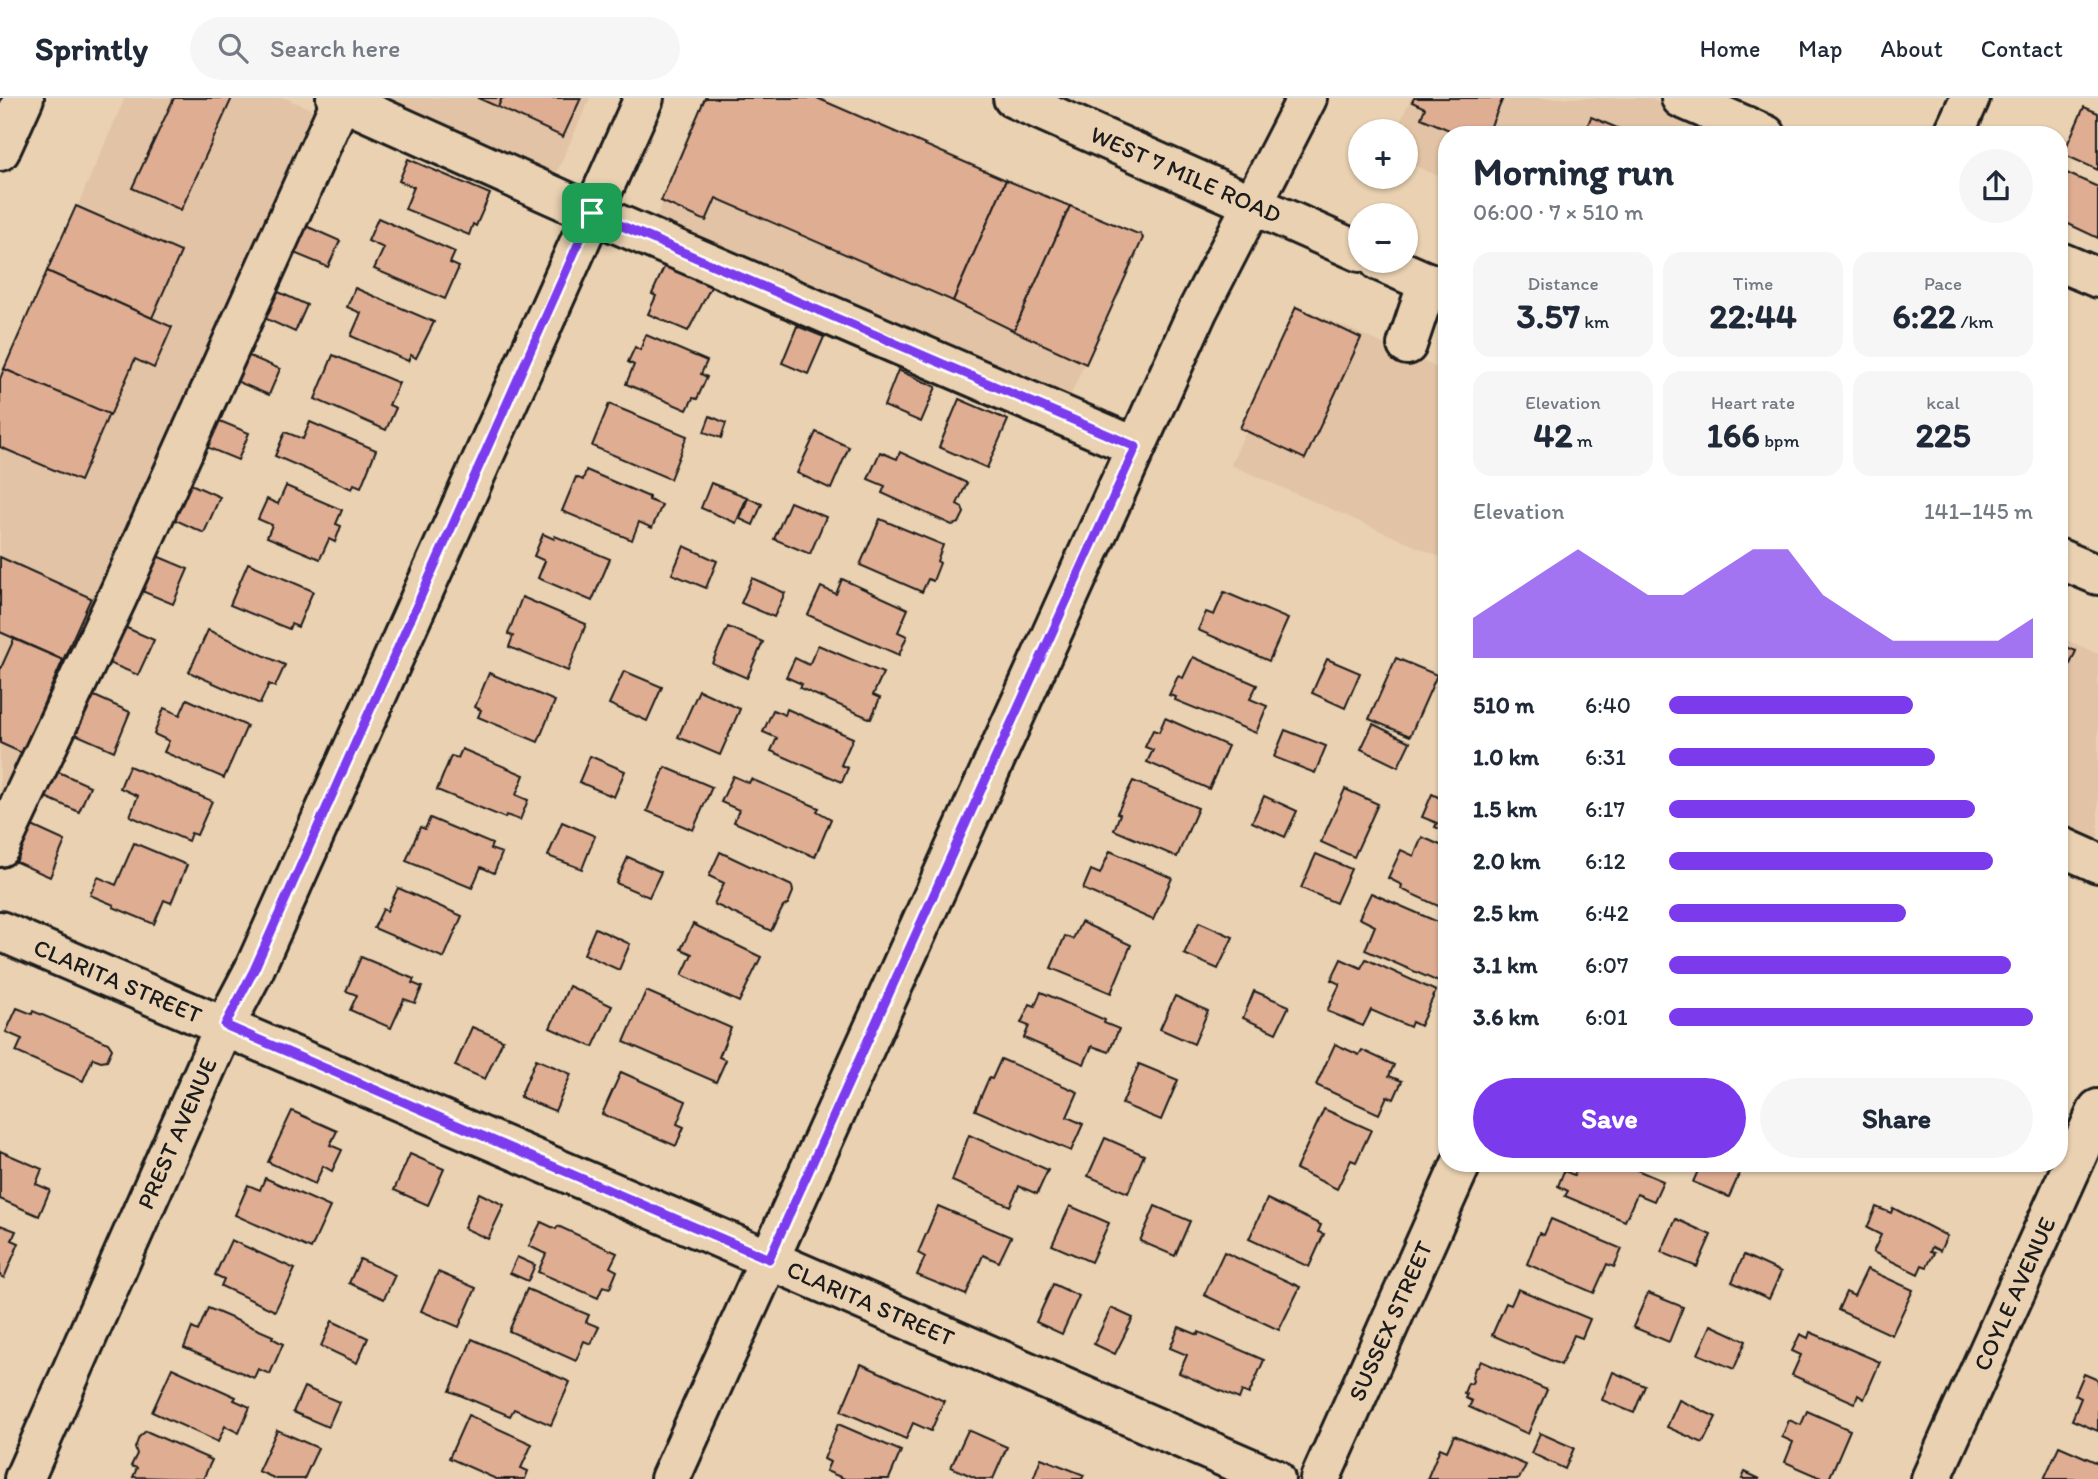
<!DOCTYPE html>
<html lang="en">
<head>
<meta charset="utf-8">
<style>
  body { margin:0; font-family:Itim,sans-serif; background:#f6f6f7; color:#1f2937; height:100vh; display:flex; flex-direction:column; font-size:26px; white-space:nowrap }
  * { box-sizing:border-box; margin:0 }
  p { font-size:23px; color:#747a83 }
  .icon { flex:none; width:38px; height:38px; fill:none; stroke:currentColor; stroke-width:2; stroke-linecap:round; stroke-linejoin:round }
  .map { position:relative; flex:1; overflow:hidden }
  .panel { position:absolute; left:1438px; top:28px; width:630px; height:1046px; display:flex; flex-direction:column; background:#fff; border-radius:28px; box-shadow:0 2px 5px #0004 }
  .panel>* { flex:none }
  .tools { position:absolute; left:1348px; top:21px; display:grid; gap:14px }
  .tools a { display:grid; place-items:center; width:70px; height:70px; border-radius:50%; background:#fff; box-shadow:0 2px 5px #0004; font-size:35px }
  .pin { position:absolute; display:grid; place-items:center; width:60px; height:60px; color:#fff; margin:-30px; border-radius:14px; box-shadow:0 4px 10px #0006 }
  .round { display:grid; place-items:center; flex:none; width:74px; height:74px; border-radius:37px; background:#f6f6f7 }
  .headline { display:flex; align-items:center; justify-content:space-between; height:119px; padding:0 35px }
  h1 { font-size:38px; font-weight:700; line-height:52px }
  .figures { display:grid; grid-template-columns:repeat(3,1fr); gap:10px; height:119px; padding:7px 35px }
  .figures div { display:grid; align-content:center; border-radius:18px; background:#f6f6f7; text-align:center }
  .figures b { font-size:35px; font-weight:700 }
  .figures small { font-size:19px; font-weight:400 }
  .figures p { font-size:19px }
  .chart { height:196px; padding:14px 35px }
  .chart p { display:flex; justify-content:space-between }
  .chart svg { width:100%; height:126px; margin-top:7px; fill:#7c3aed; opacity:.7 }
  .cta { display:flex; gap:14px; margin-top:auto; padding:14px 35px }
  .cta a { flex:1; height:80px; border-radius:42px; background:#7c3aed; color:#fff; font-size:28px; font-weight:700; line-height:80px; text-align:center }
  .cta a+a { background:#f6f6f7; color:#1f2937 }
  ul { padding:0 35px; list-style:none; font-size:23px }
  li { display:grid; grid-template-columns:112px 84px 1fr; align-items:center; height:52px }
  li i { height:18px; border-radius:9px; background:#7c3aed }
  header { display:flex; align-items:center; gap:42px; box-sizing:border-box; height:98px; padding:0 35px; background:#fff; border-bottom:2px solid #e0e1e3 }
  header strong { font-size:33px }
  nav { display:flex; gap:38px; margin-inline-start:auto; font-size:24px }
  .search { width:490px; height:63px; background:#f6f6f7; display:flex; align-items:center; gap:18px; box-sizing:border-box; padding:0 24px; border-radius:38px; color:#747a83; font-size:26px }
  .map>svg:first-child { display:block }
  .built { fill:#e2c3a5 }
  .building { fill:#dfad92; stroke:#1c1c1c; stroke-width:2 }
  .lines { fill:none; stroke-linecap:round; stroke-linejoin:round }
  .minor-casing { stroke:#1c1c1c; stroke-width:44 }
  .major-casing { stroke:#1c1c1c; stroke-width:44 }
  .minor { stroke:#e9d1b1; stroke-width:38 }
  .major { stroke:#e9d1b1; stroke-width:38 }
  .route-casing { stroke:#fff; stroke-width:14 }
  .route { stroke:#7c3aed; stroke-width:9 }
  .labels { text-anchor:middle; stroke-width:6; stroke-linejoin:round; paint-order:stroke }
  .street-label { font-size:24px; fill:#1c1c1c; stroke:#e9d1b1 }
</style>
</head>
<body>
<header>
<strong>Sprintly</strong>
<div class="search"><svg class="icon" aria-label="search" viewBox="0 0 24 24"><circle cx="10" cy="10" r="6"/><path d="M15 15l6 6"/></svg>Search here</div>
<nav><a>Home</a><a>Map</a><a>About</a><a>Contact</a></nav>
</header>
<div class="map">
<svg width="2098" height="1381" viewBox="0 0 2098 1381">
  <rect width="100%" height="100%" fill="#e9d1b1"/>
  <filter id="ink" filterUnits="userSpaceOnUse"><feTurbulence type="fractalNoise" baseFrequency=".0143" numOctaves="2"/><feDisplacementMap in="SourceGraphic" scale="14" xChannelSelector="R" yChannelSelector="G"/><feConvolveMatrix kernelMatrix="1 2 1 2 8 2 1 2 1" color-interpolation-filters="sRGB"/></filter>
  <g filter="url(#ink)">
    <g class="built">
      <path d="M125,0H285L313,12L0,724V284Z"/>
      <path d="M368,0H590L553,82Z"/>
      <path d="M708,0H822L1140,139L1068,303L655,122Z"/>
      <path d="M1411,0H1649L1732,37H1447V82L1405,63V33H1396Z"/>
      <path d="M1300,209L1447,274V462L1231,367Z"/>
      <path d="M2060,539L2098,556V748L2060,731Z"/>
    </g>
    <g class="building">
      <path d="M174,0H232L181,112L132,90Z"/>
      <path d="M478,0H502L498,9Z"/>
      <path d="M502,0H581L563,39L498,9Z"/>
      <path d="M705,0H817L1006,82L953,203L716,100L706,123L661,103Z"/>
      <path d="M1414,0H1503L1487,37L1472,32L1470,37H1461L1421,20L1425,10L1412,4Z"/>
      <path d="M2084,9L2098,15V72L2063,56Z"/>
      <path d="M1591,19L1634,37H1584Z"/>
      <path d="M408,61L490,96L476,128L473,126L469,137L405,111L414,89L399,83Z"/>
      <path d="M2060,72L2098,89V140L2060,122Z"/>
      <path d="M1006,82L1070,108L1014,233L953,203Z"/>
      <path d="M76,108L181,154L152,220L47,173Z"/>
      <path d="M1070,108L1138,136L1140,135L1143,140L1086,266L1014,233Z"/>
      <path d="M378,120L455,154L450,165L459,169L445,201L374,171L384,150L368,143Z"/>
      <path d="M306,128L340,143L328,169L294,155Z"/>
      <path d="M665,167L712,187L688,233L648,216L656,198L652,196Z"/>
      <path d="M47,173L172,229L154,270L135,261L110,318L4,271Z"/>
      <path d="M355,190L434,224L416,260L411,257L408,263L351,238L361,215L347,209Z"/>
      <path d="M272,191L307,207L295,234L260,218Z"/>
      <path d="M1296,209L1361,240L1305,361L1240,330Z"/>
      <path d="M797,228L824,239L808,276L782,265Z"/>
      <path d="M646,237L707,263L701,276L707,279L697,301L693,300L687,312L626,286L634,267L628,264L635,249L640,252Z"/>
      <path d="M247,257L280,271L269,297L236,283Z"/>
      <path d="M333,257L399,285L389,307L396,310L386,332L315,301Z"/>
      <path d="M4,271L109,316L80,383L0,349V281Z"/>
      <path d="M898,272L936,289L921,324L884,308Z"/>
      <path d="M959,301L1008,322L987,370L939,349Z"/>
      <path d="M609,306L687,338L670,381L592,348Z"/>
      <path d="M710,318L726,325L721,340L704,334Z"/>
      <path d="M215,321L249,335L238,362L204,348Z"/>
      <path d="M310,324L376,352L361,389L354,386L352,391L275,358L285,334L303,341Z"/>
      <path d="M816,334L849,349L831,391L797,375Z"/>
      <path d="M880,354L897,361L900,354L967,385L957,406L962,409L964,415L959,425L952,427L882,395L885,388L868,381Z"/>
      <path d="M586,372L649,399V402L662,407L652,430L639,424L632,442L562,413L576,379L583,382Z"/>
      <path d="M184,383L220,399L204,435L169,419Z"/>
      <path d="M711,385L747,399L736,425L701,410Z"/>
      <path d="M286,388L342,412L336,426L341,428L335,444L329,441L320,461L267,439L272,427L258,421L267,401L278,406Z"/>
      <path d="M748,400L762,406L753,427L740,421Z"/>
      <path d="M790,404L826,419L810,456L774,441Z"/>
      <path d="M880,421L943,447L937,463L940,465L933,483L928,481L922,494L860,467Z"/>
      <path d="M543,436L554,441L555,438L610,461L592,503L538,480L545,463L534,458Z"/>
      <path d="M684,448L717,463L706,490L672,476Z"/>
      <path d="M152,456L188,471L173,506L137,491Z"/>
      <path d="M0,459L91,500L63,562L0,534Z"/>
      <path d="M248,465L313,493L298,529L291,526L289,531L230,507Z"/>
      <path d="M752,480L785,495L774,519L741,505Z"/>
      <path d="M842,481L908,511L898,534L907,538L899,557L808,517L821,489L836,496Z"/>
      <path d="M1224,494L1288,521L1269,563L1198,532L1206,514L1214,517Z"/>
      <path d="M522,499L586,526L568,573L509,549L513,538L508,536Z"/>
      <path d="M120,527L154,542L138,577L104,563Z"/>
      <path d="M728,529L763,544L747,580L712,565Z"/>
      <path d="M208,532L285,567L275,589L269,586L260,606L189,574Z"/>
      <path d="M14,541L63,562L22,655L0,645V572Z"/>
      <path d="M2060,546L2076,553L2060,588Z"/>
      <path d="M818,547L883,575L873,597L880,600L871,621L800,590L802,586L786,579L795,560L809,567Z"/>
      <path d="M1193,559L1257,587L1250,601L1267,608L1256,635L1175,602L1176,599L1169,597L1178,578L1183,580Z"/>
      <path d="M1396,560L1437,577L1410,638L1369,621Z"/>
      <path d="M1327,561L1360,575L1345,610L1312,595Z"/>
      <path d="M624,573L662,589L647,623L609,606Z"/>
      <path d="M489,575L555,603L538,644L478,619L481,612L475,609Z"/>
      <path d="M699,592L740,611L720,657L678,639Z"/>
      <path d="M90,596L130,614L114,653L73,635Z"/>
      <path d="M187,601L247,628L224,680L164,654L169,643L154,636L164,610L180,617Z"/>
      <path d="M787,611L853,640L841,667L848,670L842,684L771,653L777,640L763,634L773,612L785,617Z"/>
      <path d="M1165,620L1228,648L1209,691L1147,664L1153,652L1145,649L1153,632L1159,634Z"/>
      <path d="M1373,626L1410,644L1398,669L1361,651Z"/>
      <path d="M1285,632L1326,648L1315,675L1274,659Z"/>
      <path d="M462,651L524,677L516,697L528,702L520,722L506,717L505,720L437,692L451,658L458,660Z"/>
      <path d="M590,658L625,673L614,699L579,684Z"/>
      <path d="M129,668L212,703L197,737L191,735L188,743L130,718L138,698L120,690Z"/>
      <path d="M665,669L712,689L693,732L647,713Z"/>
      <path d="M54,672L90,688L79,714L43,698Z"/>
      <path d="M733,678L749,685L751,681L819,710L817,713L831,721L815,759L734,724L739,712L721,704Z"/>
      <path d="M1133,683L1198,710L1177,759L1114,732L1120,716L1117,715Z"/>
      <path d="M1345,691L1378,706L1354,759L1321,744Z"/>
      <path d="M1432,696L1446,703L1447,699V734L1435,729L1437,725L1422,719Z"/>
      <path d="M1264,698L1297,713L1285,739L1252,724Z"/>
      <path d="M430,720L492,746L490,751L502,755L494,775L481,769L472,790L406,763L420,729L425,731Z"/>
      <path d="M562,724L595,738L582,771L548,758Z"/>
      <path d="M32,728L65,743L50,779L16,764Z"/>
      <path d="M1422,739L1447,750V812L1401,791L1402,787L1388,780L1401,752L1414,758Z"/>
      <path d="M134,745L187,767L171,805L164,802L154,826L113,809L114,807L90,797L98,779L116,787Z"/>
      <path d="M1110,753L1172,780L1153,822L1083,791L1091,772L1100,776Z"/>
      <path d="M720,754L792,788L793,794L788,806L783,809L771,833L714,806L724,785L709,778Z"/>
      <path d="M1316,756L1351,771L1336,805L1301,790Z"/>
      <path d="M628,759L661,774L649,799L616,785Z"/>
      <path d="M398,790L462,818L444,860L374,830L383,811L387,813Z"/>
      <path d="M1371,795L1447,828V871L1441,885L1365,852L1375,828L1359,820Z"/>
      <path d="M1081,824L1131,847L1111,895L1051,870L1065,838L1073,841Z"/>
      <path d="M1199,824L1233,839L1218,871L1184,856Z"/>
      <path d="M693,826L761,859L739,904L682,877L692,856L681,851Z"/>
      <path d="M595,830L630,846L619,872L584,856Z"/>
      <path d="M361,859L414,881L412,885L422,889L415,905L404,901L391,930L350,912L357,897L346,893Z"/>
      <path d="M1341,861L1361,870L1366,861L1436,893L1420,928L1412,924L1410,929L1371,912L1363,928L1327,913L1340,886L1331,882Z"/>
      <path d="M569,888L612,908L593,949L550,930Z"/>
      <path d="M646,893L731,930L719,959L726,962L716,984L624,944Z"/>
      <path d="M1254,893L1289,908L1276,935L1243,920Z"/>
      <path d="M1041,894L1105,922L1104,925L1119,931L1109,954L1092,948L1084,966L1024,940L1029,928L1021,925L1030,906L1035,908Z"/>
      <path d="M1175,898L1208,913L1194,946L1160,931Z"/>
      <path d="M17,910L32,916L33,913L108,945L112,951L107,962L101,963L93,960L83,983L16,954L22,941L6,934Z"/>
      <path d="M472,929L503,942L485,981L455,968Z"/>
      <path d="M1335,946L1359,957L1362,952L1394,967L1389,978L1402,983L1394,1001L1387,998L1379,1016L1316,987Z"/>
      <path d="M536,961L571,976L555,1013L520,999Z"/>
      <path d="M1001,961L1078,994L1067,1019L1083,1026L1071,1053L975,1012L989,980L992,981Z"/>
      <path d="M1139,966L1178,982L1161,1022L1122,1006Z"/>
      <path d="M621,974L686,1003L677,1026L684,1029L676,1048L602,1016Z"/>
      <path d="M1324,1011L1371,1032L1356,1064L1351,1062L1337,1091L1296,1071Z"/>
      <path d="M292,1013L337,1033L330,1047L342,1052L332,1073L323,1068L315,1086L268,1064Z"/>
      <path d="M969,1037L1048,1072L1037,1096L1019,1088L1010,1108L952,1083Z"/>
      <path d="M1105,1040L1144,1057L1128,1095L1088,1078Z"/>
      <path d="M0,1053L42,1071L36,1086L50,1092L39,1118L0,1101Z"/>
      <path d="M410,1056L444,1071L428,1107L394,1092Z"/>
      <path d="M1576,1066H1623L1663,1083L1654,1103L1637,1096L1625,1123L1565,1098L1568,1093L1558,1088L1564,1073L1574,1077L1578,1067Z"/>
      <path d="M1701,1066H1744L1729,1099L1693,1084Z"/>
      <path d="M265,1080L330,1109L311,1151L235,1117L248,1087L260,1092Z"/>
      <path d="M479,1095L504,1107L488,1141L464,1130Z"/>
      <path d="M1267,1101L1321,1127L1318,1134L1324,1136L1309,1169L1249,1141Z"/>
      <path d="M938,1108L1011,1139L999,1164L983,1157L966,1197L917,1177L925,1159L918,1155Z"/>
      <path d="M1070,1108L1109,1125L1091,1164L1052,1147Z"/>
      <path d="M1155,1108L1190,1123L1175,1158L1140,1143Z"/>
      <path d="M1876,1109L1891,1115L1893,1110L1947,1138L1940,1153L1932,1149L1930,1154L1934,1155L1927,1169L1922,1167L1918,1176L1873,1154L1881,1137L1867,1130Z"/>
      <path d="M1551,1121L1622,1151L1614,1169L1607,1166L1594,1195L1527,1166L1539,1135L1544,1137Z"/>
      <path d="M1676,1121L1711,1137L1697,1169L1661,1154Z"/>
      <path d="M541,1124L556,1131L558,1128L617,1155L610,1169L617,1173L610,1190L603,1188L598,1200L538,1174L546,1156L529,1148Z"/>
      <path d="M0,1127L16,1133L12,1142L19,1145L4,1180L0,1178Z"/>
      <path d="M231,1142L295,1171L275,1213L221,1188L224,1181L215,1177Z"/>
      <path d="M1224,1154L1300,1189L1279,1232L1204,1197Z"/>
      <path d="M1744,1157L1781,1174L1769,1201L1732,1184Z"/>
      <path d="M517,1159L535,1167L528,1183L510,1175Z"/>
      <path d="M360,1161L395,1177L384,1201L349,1185Z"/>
      <path d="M1867,1171L1913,1192L1892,1237L1838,1212L1846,1194L1854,1198Z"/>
      <path d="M438,1174L476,1190L459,1229L421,1213Z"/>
      <path d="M1053,1186L1079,1198L1062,1236L1036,1224Z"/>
      <path d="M527,1191L589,1217L586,1224L599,1229L591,1246L584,1243L576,1263L509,1233Z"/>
      <path d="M1518,1191L1590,1221L1582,1240L1574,1237L1561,1267L1492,1237L1506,1205L1511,1207Z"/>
      <path d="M1648,1195L1683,1209L1669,1244L1633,1229Z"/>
      <path d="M208,1210L273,1238L272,1240L283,1246L270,1276L258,1271L254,1280L184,1250L192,1230L198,1233Z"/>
      <path d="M1111,1210L1133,1220L1115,1256L1094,1246Z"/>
      <path d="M332,1223L368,1240L357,1265L321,1248Z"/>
      <path d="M1711,1227L1746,1243L1734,1271L1698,1256Z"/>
      <path d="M1179,1229L1198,1237L1199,1234L1264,1262L1249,1296L1242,1293L1239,1301L1179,1275L1187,1257L1170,1250Z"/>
      <path d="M1810,1234L1880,1264L1864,1301L1858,1297L1855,1305L1792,1277L1801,1257L1792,1253L1800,1236L1808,1240Z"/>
      <path d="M472,1241L570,1284L551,1327L514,1311L510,1318L450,1293Z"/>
      <path d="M1481,1263L1547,1292L1528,1336L1469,1309L1472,1303L1465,1300L1467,1296L1464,1295L1468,1285L1471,1286L1473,1283L1472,1279L1475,1270L1478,1269Z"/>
      <path d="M861,1266L944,1303L931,1333L913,1325L906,1341L841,1313Z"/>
      <path d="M172,1270L236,1299L234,1302L250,1309L239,1335L225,1328L218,1344L152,1314Z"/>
      <path d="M1613,1274L1645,1288L1634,1315L1602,1302Z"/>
      <path d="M2084,1276L2098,1282V1333L2072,1322L2081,1300L2075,1297Z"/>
      <path d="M304,1289L339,1304L328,1329L293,1314Z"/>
      <path d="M1679,1302L1716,1319L1703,1345L1667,1329Z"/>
      <path d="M1807,1313L1850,1332L1829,1381H1824L1785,1364L1793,1344L1782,1339L1789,1322L1801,1327Z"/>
      <path d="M468,1317L532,1346L521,1370L528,1373L525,1381H496L449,1360Z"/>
      <path d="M838,1326L901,1353L889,1381H845L826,1373L830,1364L824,1361Z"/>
      <path d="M277,1332L318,1350L304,1381H276L258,1373Z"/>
      <path d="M968,1332L1007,1349L993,1381H978L951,1369Z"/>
      <path d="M146,1333L212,1362L203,1381L133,1379L137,1370L131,1368L137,1356L135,1350L139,1339Z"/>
      <path d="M1540,1335L1574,1350L1565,1371L1531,1355Z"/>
      <path d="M1454,1337L1526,1367L1519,1381H1427L1440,1350L1447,1353Z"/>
      <path d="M2059,1348L2098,1365V1381H2044Z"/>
      <path d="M1041,1360L1084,1377L1082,1381H1033Z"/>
      <path d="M1745,1374L1760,1381H1742Z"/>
    </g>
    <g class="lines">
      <g class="minor-casing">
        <g id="minor">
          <path d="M336,0L592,115L1136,349"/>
          <path d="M1681,0L1766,37"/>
          <path d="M1953,37L1970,0"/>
          <path d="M2060,164L2098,180"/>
          <path d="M1407,247L1428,184"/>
          <path d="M2060,748L2098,765"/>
          <path d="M0,749L117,500L341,3"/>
          <path id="s1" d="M0,833L701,1132L1275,1381"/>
          <path id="s2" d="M24,1381L225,927L254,872L644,0"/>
          <path d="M670,1381L1198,212L1307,0"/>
          <path id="s3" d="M1320,1381L1461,1066"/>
          <path id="s4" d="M1931,1381L2098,1011"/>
        </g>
      </g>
      <g class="major-casing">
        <g id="major">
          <path id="s5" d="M1013,0L1360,154"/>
          <path d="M0,53L24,0"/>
          <path d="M1379,163L1447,193"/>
          <path d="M2060,461L2098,477"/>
        </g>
      </g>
      <use href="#minor" class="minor"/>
      <use href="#major" class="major"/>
    </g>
  </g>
  <g class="lines" filter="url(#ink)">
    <g class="route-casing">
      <path id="route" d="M592,115L1136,349L769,1161L225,927L254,872Z"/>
    </g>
    <use href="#route" class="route"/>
  </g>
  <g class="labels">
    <g class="street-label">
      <text dy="8" stroke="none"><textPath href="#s5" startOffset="189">WEST 7 MILE ROAD</textPath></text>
      <text dy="8" stroke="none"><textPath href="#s1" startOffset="128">CLARITA STREET</textPath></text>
      <text dy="8" stroke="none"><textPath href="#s2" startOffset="378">PREST AVENUE</textPath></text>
      <text dy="8" stroke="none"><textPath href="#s4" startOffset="203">COYLE AVENUE</textPath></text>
      <text dy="8" stroke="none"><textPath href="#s1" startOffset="947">CLARITA STREET</textPath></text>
      <text dy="8" stroke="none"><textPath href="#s3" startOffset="173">SUSSEX STREET</textPath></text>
    </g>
  </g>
</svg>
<div class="tools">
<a>+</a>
<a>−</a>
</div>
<div class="pin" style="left:592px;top:115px;background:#1e9e55"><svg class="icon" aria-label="arrive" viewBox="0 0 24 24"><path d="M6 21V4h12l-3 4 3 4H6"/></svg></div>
<section class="panel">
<div class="headline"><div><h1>Morning run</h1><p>06:00 · 7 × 510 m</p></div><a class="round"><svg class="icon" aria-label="share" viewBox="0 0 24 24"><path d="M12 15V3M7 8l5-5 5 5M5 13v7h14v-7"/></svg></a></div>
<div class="figures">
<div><p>Distance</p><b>3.57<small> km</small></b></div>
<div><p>Time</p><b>22:44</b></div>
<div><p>Pace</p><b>6:22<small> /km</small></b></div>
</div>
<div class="figures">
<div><p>Elevation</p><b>42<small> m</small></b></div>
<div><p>Heart rate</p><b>166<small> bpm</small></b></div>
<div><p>kcal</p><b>225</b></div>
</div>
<div class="chart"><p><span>Elevation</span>141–145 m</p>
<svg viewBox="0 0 160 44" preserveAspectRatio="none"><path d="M0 44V30L10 22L20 14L30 6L40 14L50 22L60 22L70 14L80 6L90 6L100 22L110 30L120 38L130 38L140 38L150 38L160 30V44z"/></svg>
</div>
<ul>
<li><b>510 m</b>6:40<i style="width:67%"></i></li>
<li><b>1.0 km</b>6:31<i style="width:73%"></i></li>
<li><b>1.5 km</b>6:17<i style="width:84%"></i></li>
<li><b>2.0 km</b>6:12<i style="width:89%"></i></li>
<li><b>2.5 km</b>6:42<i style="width:65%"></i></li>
<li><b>3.1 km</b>6:07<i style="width:94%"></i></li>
<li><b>3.6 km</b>6:01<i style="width:100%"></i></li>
</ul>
<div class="cta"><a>Save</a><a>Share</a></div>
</section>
</div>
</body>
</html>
